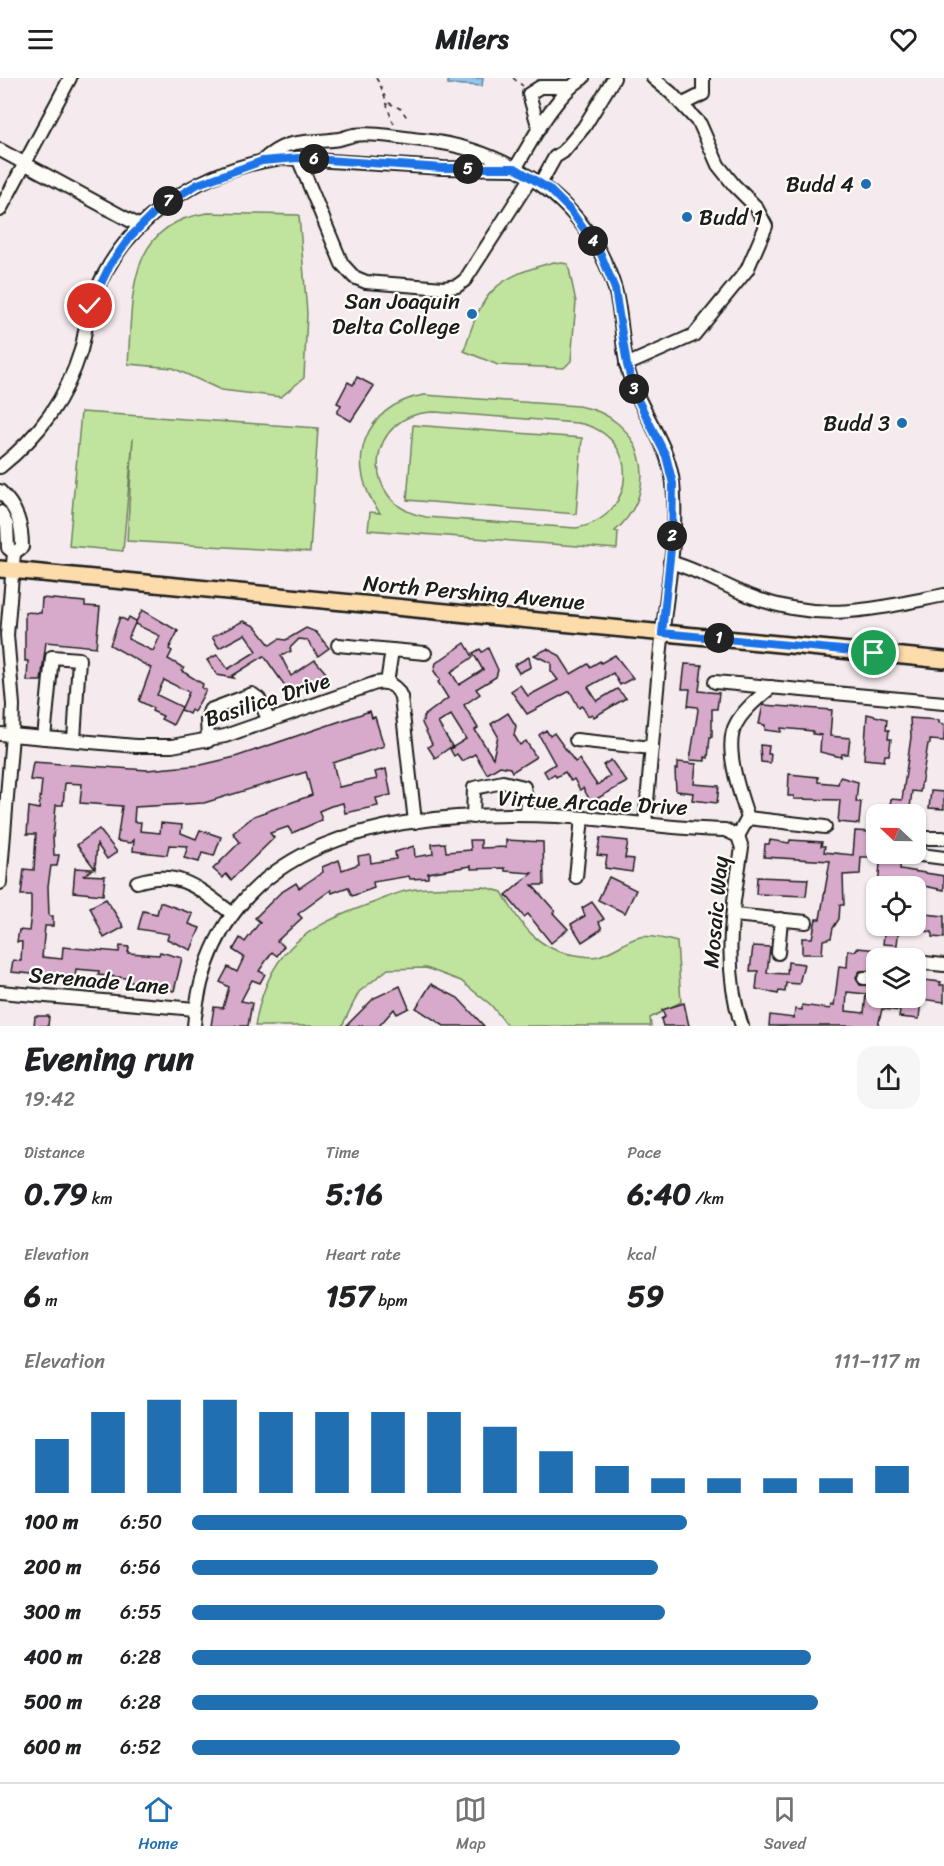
<!DOCTYPE html>
<html lang="en">
<head>
<meta charset="utf-8">
<style>
  body { margin:0; font-family:Sriracha,sans-serif; background:#f6f6f6; color:#202124; height:100vh; display:flex; flex-direction:column; font-size:22px; white-space:nowrap }
  * { box-sizing:border-box; margin:0 }
  p { font-size:20px; color:#757577 }
  .icon { flex:none; width:33px; height:33px; fill:none; stroke:currentColor; stroke-width:2; stroke-linecap:round; stroke-linejoin:round }
  .map { position:relative; height:948px; overflow:hidden }
  .details { display:flex; flex-direction:column; background:#fff; flex:1 }
  .details>* { flex:none }
  .needle { width:39px; rotate:292deg }
  .buttons { position:absolute; left:866px; top:726px; display:grid; gap:12px }
  .buttons a { display:grid; place-items:center; width:60px; height:60px; border-radius:12px; background:#fff; box-shadow:0 2px 4px #0004; font-size:30px }
  .pin { position:absolute; display:grid; place-items:center; width:51px; height:51px; color:#fff; margin:-26px; border:3px solid #fff; border-radius:50%; box-shadow:0 2px 6px #0007 }
  .km { position:absolute; width:30px; height:30px; margin:-15px; border-radius:50%; background:#222; color:#fff; font-size:16px; line-height:30px; text-align:center }
  .round { display:grid; place-items:center; flex:none; width:63px; height:63px; border-radius:18px; background:#f6f6f6 }
  .headline { display:flex; align-items:center; justify-content:space-between; height:102px; padding:0 24px }
  h1 { font-size:33px; font-weight:700; line-height:45px }
  .stats { display:grid; grid-template-columns:repeat(3,1fr); gap:9px; height:102px; padding:6px 24px }
  .stats div { display:grid; align-content:center }
  .stats b { font-size:30px; font-weight:700 }
  .stats small { font-size:16px; font-weight:400 }
  .stats p { font-size:16px }
  .chart { height:168px; padding:12px 24px }
  .chart p { display:flex; justify-content:space-between }
  .chart svg { width:100%; height:108px; margin-top:6px; stroke:#1f6fb2; stroke-width:6 }
  ul { padding:0 24px; list-style:none; font-size:20px }
  li { display:grid; grid-template-columns:96px 72px 1fr; align-items:center; height:45px }
  li i { height:15px; border-radius:8px; background:#1f6fb2 }
  header { display:flex; justify-content:space-between; align-items:center; height:78px; padding:0 24px; background:#fff; font-size:27px; font-weight:700 }
  .dock { display:flex; justify-content:space-around; align-items:center; height:84px; border-top:2px solid #e0e0e0; background:#fff; font-size:16px; color:#757577 }
  .dock a { display:grid; justify-items:center; gap:3px }
  .dock .selected { color:#1f6fb2 }
  .map>svg:first-child { display:block }
  .green { fill:#c0e49e; stroke:#6e805d; stroke-width:1.5; fill-rule:evenodd }
  .water { fill:#92c5ef; stroke:#63819b; stroke-width:1.5 }
  .building { fill:#d7a9cb; stroke:#1c1c1c; stroke-width:1.5; fill-rule:evenodd }
  .lines { fill:none; stroke-linecap:round; stroke-linejoin:round }
  .minor-casing { stroke:#1c1c1c; stroke-width:16 }
  .major-casing { stroke:#1c1c1c; stroke-width:20 }
  .path { stroke:#1c1c1c; stroke-width:1.5; stroke-dasharray:4.5 4.5; stroke-linecap:butt }
  .minor { stroke:#fdfcf7; stroke-width:12 }
  .major { stroke:#fddcac; stroke-width:15 }
  .route-casing { stroke:#fff; stroke-width:12 }
  .route { stroke:#1a73e8; stroke-width:8 }
  .poi-dot { fill:#1f6fb2; stroke:#fdfcf7; stroke-width:2 }
  .labels { text-anchor:middle; stroke-width:4.5; stroke-linejoin:round; paint-order:stroke }
  .poi-label { font-size:22px; fill:#1c1c1c; stroke:#fdfcf7; text-anchor:end }
  .street-label { font-size:22px; fill:#1c1c1c; stroke:#fdfcf7 }
</style>
</head>
<body>
<header><svg class="icon" aria-label="menu" viewBox="0 0 24 24"><path d="M4 6h16M4 12h16M4 18h16"/></svg>Milers<svg class="icon" aria-label="heart" viewBox="0 0 24 24"><path d="M12 20l-8-8c-3-5 5-10 8-4 3-6 11-1 8 4z"/></svg></header>
<div class="map">
<svg width="944" height="948" viewBox="0 0 944 948">
  <rect width="100%" height="100%" fill="#f5ebee"/>
  <filter id="ink" filterUnits="userSpaceOnUse"><feTurbulence type="fractalNoise" baseFrequency=".0167" numOctaves="2"/><feDisplacementMap in="SourceGraphic" scale="12" xChannelSelector="R" yChannelSelector="G"/><feConvolveMatrix kernelMatrix="1 2 1 2 8 2 1 2 1" color-interpolation-filters="sRGB"/></filter>
  <g filter="url(#ink)">
    <g class="green">
      <path d="M208,135L299,137L307,235L304,300L281,319L221,312L173,290L128,286C133,221 125,146 208,135Z"/>
      <path d="M554,184L568,186L576,224L571,283L564,290L498,287L464,273C482,214 493,200 554,184Z"/>
      <path d="M424,317L578,328C643,338 664,410 615,453L618,454L617,471L368,452L370,434L380,435C343,387 363,327 424,317ZM435,334L577,345C641,355 640,439 576,450L426,439C357,427 365,334 435,334Z"/>
      <path d="M81,334L318,350L310,474L127,463L133,360L123,473L69,468Z"/>
      <path d="M413,347L582,360L576,436L407,422Z"/>
      <path d="M484,809L502,814C519,845 538,873 576,877C583,878 593,880 599,878C638,863 629,851 677,864L681,924L650,940L651,948H508L491,927L461,903L426,890L388,891L359,914L342,948H255C267,876 300,851 367,827C380,823 396,814 410,812C434,808 460,810 484,809Z"/>
    </g>
    <path class="water" d="M448,0H483L482,8L448,6Z"/>
    <g class="building">
      <path d="M357,299L374,308L351,343L337,335L341,327L337,325L348,304L353,307Z"/>
      <path d="M42,520L85,524V528L100,529L96,569L46,564L41,603H27L28,583H25V534L41,535Z"/>
      <path d="M142,532L178,553L169,571L172,573L168,581L184,590L182,593L203,606L202,610L206,612L194,634L191,632L189,636L181,632L189,614L164,602L157,617L182,629L173,647L161,641L163,638L152,633L153,630L139,623L151,590L110,567L120,539L127,543L129,539L136,543L128,561L153,573L160,558L135,546Z"/>
      <path d="M243,543L255,548L270,567L279,561L286,562L306,550L316,554L329,570L318,578L307,562L299,561L290,570L291,573L281,578L291,598L315,582L326,595L290,615L264,578L232,598L234,600L217,597L207,582L217,577L228,591L257,573L245,556L219,570L212,559Z"/>
      <path d="M465,565L473,579L451,594L459,607L483,592L473,575L480,571L482,574L488,570L498,592L496,599L476,611L480,616L464,627L478,650L475,652L493,680L498,658L491,646L508,635L516,648L514,657L520,667L526,663L536,679L512,694L510,690L500,688L487,696L475,676L462,683L457,676L454,678L450,671L466,661L451,637L438,645L452,668L435,680L428,669L432,666L422,645L424,638L448,620L438,604L440,602L434,593L436,585Z"/>
      <path d="M547,571L559,577L571,596L588,586L590,589L600,583L601,585L615,577L633,600L620,607L613,595L588,609L597,623L617,611L626,620L594,639L592,636L588,638L582,628L579,630L570,613L527,636L511,613L520,607L528,618L558,602L551,593V585L534,577Z"/>
      <path d="M529,579L531,589L519,595L514,587Z"/>
      <path d="M685,586L702,587L699,613L719,615L717,631H712V659H710L708,680L705,679V683L690,682L698,632L697,629L688,628L690,611H682Z"/>
      <path d="M763,627L832,632L830,658L850,660L848,676H842L841,679L820,674L821,657L813,656V653L781,650V654L765,652V647L759,646Z"/>
      <path d="M370,633L372,640L375,639L384,668L333,685L339,709L377,701L375,694L386,691L391,717L376,720L378,728L345,735L343,725L331,728L319,733L322,742L292,755L288,749L270,755L274,760L231,802L226,796L223,800L213,791L240,764L233,755L254,738L312,717L306,694L204,725L135,729L134,744H141L140,753L160,755L161,745L182,747L181,755L196,761L200,752L221,759L214,778L202,775L199,784L184,780L188,768L169,767L167,777L133,773L134,762L131,765L117,763L122,728L80,725L82,706L65,705L63,727H56L53,760L54,777H59L57,788H51L48,808L49,838H53V848H45L42,879L62,881L63,869L119,874L120,868L129,869L128,875L159,877L160,874L182,880L174,913L126,903V900L98,897L99,893L87,892L76,891L75,900L11,894L13,882L21,883L22,864H17L19,852L29,853L31,835V817H21L24,791L34,792L36,756H27L29,729L39,731L42,703L30,702L33,684L147,692L201,687L235,679Z"/>
      <path d="M867,636L887,641L886,652H889L888,661H891L889,677H885L884,683L864,681Z"/>
      <path d="M910,640L939,642V645L944,646V663L930,662V666H928L920,714L912,713L910,730L907,729L906,736H885L886,727H890L891,721L902,722L911,659Z"/>
      <path d="M546,652L550,658L554,655L575,684L579,681L597,707L610,698L603,687L611,682L627,704L591,724L583,710L580,712L574,701L571,703L565,694L556,699L554,696L548,700L544,693L555,686L539,657Z"/>
      <path d="M760,667L769,668L768,676H771L770,685L761,684Z"/>
      <path d="M678,684L696,686L694,706L719,708L717,725L692,722L693,715L676,713L675,691H678Z"/>
      <path d="M789,696L818,699V704L838,706L840,699L858,704L856,724H861L859,746L838,744L840,722L794,721V718H788Z"/>
      <path d="M931,713L944,714V731L929,730Z"/>
      <path d="M99,751L117,774L107,781L97,766L95,791L77,767Z"/>
      <path d="M855,753L872,754L870,779H861L860,796L843,797L844,827H840L839,841L833,850L831,860L823,862L822,876H802V860H812L816,841H820L830,783L764,779L765,766H769L770,762L789,765L790,762L822,764L821,768H825L824,774L853,777Z"/>
      <path d="M600,760L628,763L625,780L634,781L632,794L605,790L607,778L597,777Z"/>
      <path d="M470,762H481V770L506,769V762L543,764L544,807H532L555,833L553,835L568,851L551,865L528,836L524,839L506,817L532,795L505,793V790L471,791V788L428,795V800L410,801L409,798L373,804L374,810L352,818L348,809L332,815L331,812L298,836L302,840L277,863L284,868L277,878L272,874L259,893L265,896L260,905L252,902L241,923L252,925L248,948H211L214,929L223,930L229,909L220,904L228,889L237,894L244,879L233,872L240,860L245,864L260,844L255,840L280,815L296,805L299,810L323,794L322,789L339,782L342,792L359,786L358,778L370,776L371,785L396,781L395,774L414,768L415,779L433,776L432,766L445,765L446,774L471,772Z"/>
      <path d="M881,776H901L900,791L944,798V812L924,808L878,807Z"/>
      <path d="M75,790L93,791L84,797L105,798L103,817L73,814Z"/>
      <path d="M609,799L636,812L625,835L598,822Z"/>
      <path d="M757,799L808,801L806,818L756,816Z"/>
      <path d="M106,821L124,849L104,860L90,829Z"/>
      <path d="M160,824L193,836L189,846L200,850L191,872L167,861L169,856L138,851L143,833L157,836Z"/>
      <path d="M592,824L604,841L599,844L602,851L582,864L571,846L585,838L582,830Z"/>
      <path d="M915,835L944,838V860L932,859V854L915,852Z"/>
      <path d="M885,848H899L897,867L883,866Z"/>
      <path d="M753,868L770,869L767,895L787,896L788,884L804,886L799,906L786,905L785,914L779,913L778,916L756,911L758,893H750Z"/>
      <path d="M857,870L879,872L875,892L860,893L856,899L860,907L876,908V920H915V901L941,904L940,907H944V924L921,921L919,941L899,939L900,933L882,931L878,948H769L770,937L794,940L795,931L802,932V927L830,931L831,927L834,928L839,888L847,889L848,872L856,873ZM847,914L866,916L864,935L846,933Z"/>
      <path d="M431,906L458,920L484,948H444L416,930Z"/>
      <path d="M400,908L409,930L397,936L394,931L379,948H346L374,920Z"/>
      <path d="M684,925L689,948H663L661,941L665,939L662,932Z"/>
      <path d="M35,938H49L48,948H34Z"/>
    </g>
    <g class="lines">
      <g class="minor-casing">
        <g id="minor">
          <path d="M683,26L703,16V0"/>
          <path d="M539,51L529,16L540,9H570"/>
          <path d="M0,72L140,148"/>
          <path d="M298,80L342,186L354,199L366,204L444,210L457,208L465,202L531,100"/>
          <path d="M262,83C289,58 307,66 339,61C344,60 349,58 354,57C374,54 401,60 422,62C509,71 589,124 615,211C622,236 621,262 627,288C636,329 668,362 673,405C678,453 668,504 663,551C656,616 651,681 645,746"/>
          <path d="M515,91C533,61 554,18 583,0"/>
          <path d="M540,106L555,79L563,74L584,49L614,0"/>
          <path d="M0,132L70,0"/>
          <path d="M626,287L694,257L747,192L766,148L756,129L734,107L718,87L700,46L671,15L653,0"/>
          <path d="M0,389C40,357 66,321 81,272C85,257 86,242 91,227C118,145 198,91 282,80L443,90L514,91"/>
          <path d="M0,413C17,430 22,446 22,469L14,475"/>
          <path d="M0,434L7,447L8,470L14,475L7,557L13,627L12,657L0,805"/>
          <path d="M670,484C699,492 722,507 750,518C820,546 874,531 944,517"/>
          <path d="M338,567L392,572"/>
          <path d="M715,604L944,625"/>
          <path d="M387,605L392,572L425,575"/>
          <path d="M0,656L136,668H172L225,658L376,605C388,603 397,608 401,619L415,744"/>
          <path d="M44,660L52,579L79,581L74,662"/>
          <path d="M576,662L652,670"/>
          <path d="M208,663L207,642L210,632L252,616L259,621L269,643"/>
          <path d="M473,739L474,710L503,704L524,709L529,737"/>
          <path d="M748,740L825,749"/>
          <path d="M738,758L742,770C732,829 722,891 742,948"/>
          <path d="M738,758L748,740C740,716 723,668 736,646C744,631 759,620 771,609"/>
          <path d="M943,760H920L918,771L921,777L944,780"/>
          <path d="M576,799L582,740"/>
          <path d="M137,804C180,790 200,812 233,836"/>
          <path d="M734,837L806,844"/>
          <path d="M778,875L781,841"/>
          <path d="M915,884L944,887"/>
          <path d="M864,900H876"/>
          <path d="M0,914L195,931"/>
          <path d="M194,948C211,754 399,731 557,738C614,741 669,751 725,752L738,758"/>
        </g>
      </g>
      <g class="major-casing">
        <path id="major" d="M0,491L944,582"/>
      </g>
      <g class="path">
        <path d="M376,0C387,17 386,30 394,46"/>
        <path d="M513,0L523,8"/>
        <path d="M389,25L401,31L408,41"/>
      </g>
      <use href="#minor" class="minor"/>
      <use href="#major" class="major"/>
    </g>
  </g>
  <g class="lines" filter="url(#ink)">
    <g class="route-casing">
      <path id="route" d="M90,228L110,187L130,159L160,129L198,106L262,83L298,80L443,90H515L549,111L571,133L600,174L615,211L627,287L635,316L666,378L673,406L672,461L662,555L874,575"/>
    </g>
    <use href="#route" class="route"/>
  </g>
  <g class="poi-dot">
    <circle cx="866" cy="106" r="6"/>
    <circle cx="687" cy="139" r="6"/>
    <circle cx="472" cy="236" r="6"/>
    <circle cx="902" cy="345" r="6"/>
  </g>
  <g class="labels">
    <g class="poi-label">
      <text x="854" y="114">Budd 4</text>
      <text x="699" y="147" text-anchor="start">Budd 1</text>
      <text x="460" y="231">San Joaquin<tspan x="460" dy="25">Delta College</tspan></text>
      <text x="890" y="353">Budd 3</text>
    </g>
    <g class="street-label">
      <text transform="translate(474 514) rotate(5)" y="8">North Pershing Avenue</text>
      <text transform="translate(267 621) rotate(-18)" y="8">Basilica Drive</text>
      <text transform="translate(593 724) rotate(3)" y="8">Virtue Arcade Drive</text>
      <text transform="translate(715 834) rotate(-85)" y="8">Mosaic Way</text>
      <text transform="translate(99 902) rotate(5)" y="8">Serenade Lane</text>
    </g>
  </g>
</svg>
<div class="buttons">
<a><svg class="needle" viewBox="-14 -14 28 28"><path d="M0-13l5 13h-10z" fill="#e53935"/><path d="M0 13l5-13h-10z" fill="#757577"/></svg></a>
<a><svg class="icon" aria-label="locate" viewBox="0 0 24 24"><circle cx="12" cy="12" r="6"/><path d="M12 2v4M12 18v4M2 12h4M18 12h4"/></svg></a>
<a><svg class="icon" aria-label="layers" viewBox="0 0 24 24"><path d="M12 4l9 5-9 5-9-5zM3 14l9 5 9-5"/></svg></a>
</div>
<div class="pin" style="left:874px;top:575px;background:#1e9e55"><svg class="icon" aria-label="arrive" viewBox="0 0 24 24"><path d="M6 21V4h12l-3 4 3 4H6"/></svg></div>
<div class="pin" style="left:90px;top:228px;background:#d93025"><svg class="icon" aria-label="check" viewBox="0 0 24 24"><path d="M5 12l5 5 9-10"/></svg></div>
<b class="km" style="left:719px;top:560px">1</b>
<b class="km" style="left:672px;top:458px">2</b>
<b class="km" style="left:634px;top:311px">3</b>
<b class="km" style="left:593px;top:163px">4</b>
<b class="km" style="left:468px;top:91px">5</b>
<b class="km" style="left:314px;top:81px">6</b>
<b class="km" style="left:168px;top:123px">7</b>
</div>
<section class="details">
<div class="headline"><div><h1>Evening run</h1><p>19:42</p></div><a class="round"><svg class="icon" aria-label="share" viewBox="0 0 24 24"><path d="M12 15V3M7 8l5-5 5 5M5 13v7h14v-7"/></svg></a></div>
<div class="stats">
<div><p>Distance</p><b>0.79<small> km</small></b></div>
<div><p>Time</p><b>5:16</b></div>
<div><p>Pace</p><b>6:40<small> /km</small></b></div>
</div>
<div class="stats">
<div><p>Elevation</p><b>6<small> m</small></b></div>
<div><p>Heart rate</p><b>157<small> bpm</small></b></div>
<div><p>kcal</p><b>59</b></div>
</div>
<div class="chart"><p><span>Elevation</span>111–117 m</p>
<svg viewBox="0 0 160 44" preserveAspectRatio="none"><path d="M5 44V22M15 44V11M25 44V6M35 44V6M45 44V11M55 44V11M65 44V11M75 44V11M85 44V17M95 44V27M105 44V33M115 44V38M125 44V38M135 44V38M145 44V38M155 44V33"/></svg>
</div>
<ul>
<li><b>100 m</b>6:50<i style="width:68%"></i></li>
<li><b>200 m</b>6:56<i style="width:64%"></i></li>
<li><b>300 m</b>6:55<i style="width:65%"></i></li>
<li><b>400 m</b>6:28<i style="width:85%"></i></li>
<li><b>500 m</b>6:28<i style="width:86%"></i></li>
<li><b>600 m</b>6:52<i style="width:67%"></i></li>
</ul>
</section>
<nav class="dock">
<a class="selected"><svg class="icon" aria-label="home" viewBox="0 0 24 24"><path d="M3 11l9-7 9 7M6 9v11h12V9"/></svg>Home</a>
<a><svg class="icon" aria-label="map" viewBox="0 0 24 24"><path d="M3 6l6-2 6 2 6-2v14l-6 2-6-2-6 2zM9 4v14M15 6v14"/></svg>Map</a>
<a><svg class="icon" aria-label="saved" viewBox="0 0 24 24"><path d="M7 4h10v16l-5-4-5 4z"/></svg>Saved</a>
</nav>
</body>
</html>
